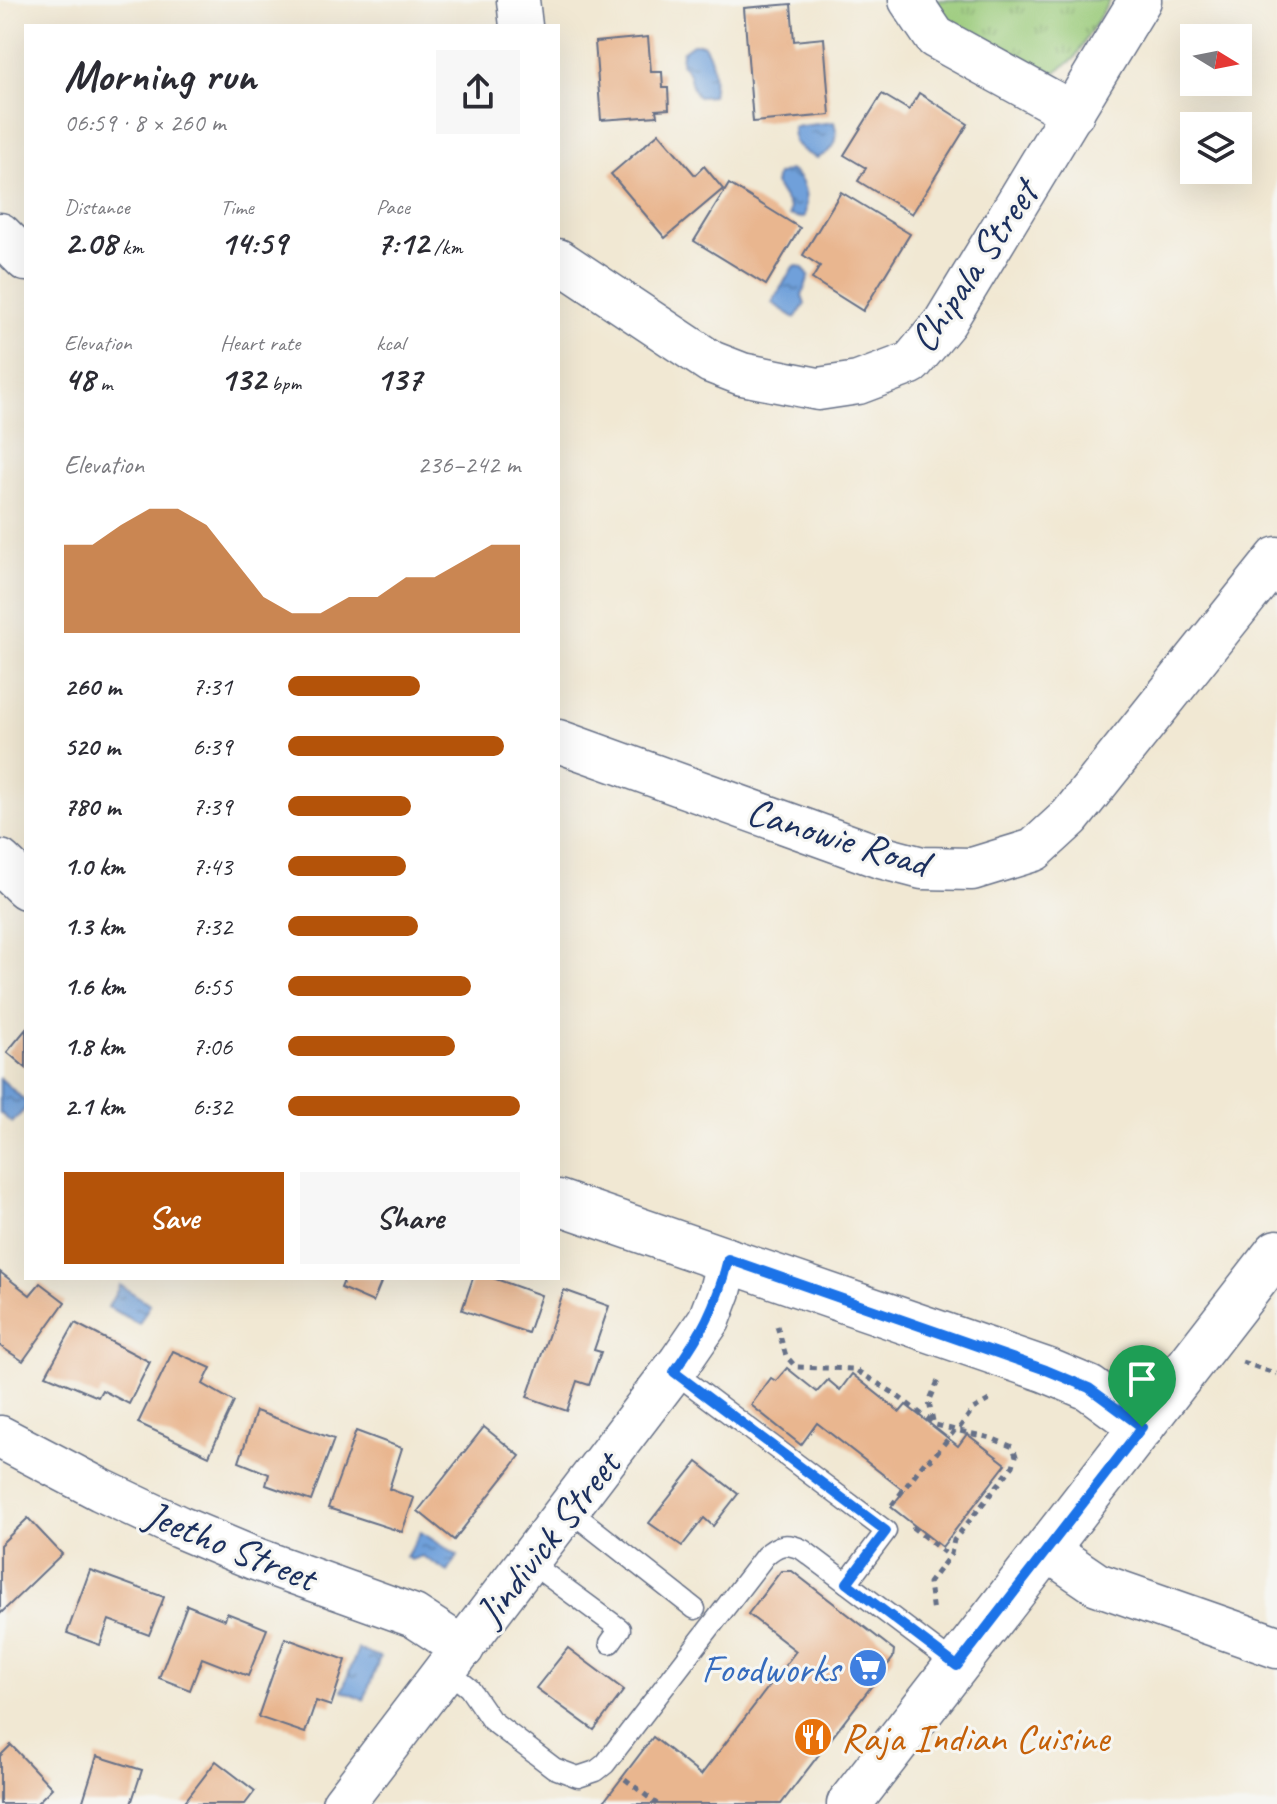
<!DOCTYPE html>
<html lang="en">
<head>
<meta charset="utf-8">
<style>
  body { margin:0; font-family:Caveat,sans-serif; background:#f7f7f7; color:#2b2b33; height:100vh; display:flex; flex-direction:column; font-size:30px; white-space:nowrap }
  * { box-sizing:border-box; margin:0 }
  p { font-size:26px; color:#7c7c81 }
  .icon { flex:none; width:44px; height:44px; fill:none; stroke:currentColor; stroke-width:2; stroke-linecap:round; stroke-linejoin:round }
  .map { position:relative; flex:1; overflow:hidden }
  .details { position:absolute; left:24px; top:24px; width:536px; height:1256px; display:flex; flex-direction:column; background:#fff; border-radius:0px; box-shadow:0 8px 32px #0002 }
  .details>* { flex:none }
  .needle { width:52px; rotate:100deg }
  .buttons { position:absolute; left:1180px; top:24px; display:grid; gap:16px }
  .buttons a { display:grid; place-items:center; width:72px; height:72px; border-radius:0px; background:#fff; box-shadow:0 8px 32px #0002; font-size:40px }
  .pin { position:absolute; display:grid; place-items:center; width:68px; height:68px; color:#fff; margin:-82px -34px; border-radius:50% 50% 50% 0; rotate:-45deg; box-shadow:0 0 8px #0007 }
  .pin .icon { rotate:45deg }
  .round { display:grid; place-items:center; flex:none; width:84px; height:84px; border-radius:0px; background:#f7f7f7 }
  .headline { display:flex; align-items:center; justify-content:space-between; height:136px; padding:0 40px }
  h1 { font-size:44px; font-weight:700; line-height:60px }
  .metrics { display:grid; grid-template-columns:repeat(3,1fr); gap:12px; height:136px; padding:8px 40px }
  .metrics div { display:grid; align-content:center }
  .metrics b { font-size:34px; font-weight:700 }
  .metrics small { font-size:22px; font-weight:400 }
  .metrics p { font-size:22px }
  .chart { height:224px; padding:16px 40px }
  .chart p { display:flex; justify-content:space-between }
  .chart svg { width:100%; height:144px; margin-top:8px; fill:#b45309; opacity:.7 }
  .cta { display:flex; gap:16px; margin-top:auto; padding:16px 40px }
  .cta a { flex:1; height:92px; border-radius:0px; background:#b45309; color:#fff; font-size:32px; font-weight:700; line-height:92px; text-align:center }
  .cta a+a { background:#f7f7f7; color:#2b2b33 }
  ul { padding:0 40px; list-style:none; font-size:26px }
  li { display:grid; grid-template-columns:128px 96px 1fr; align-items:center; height:60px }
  li i { height:20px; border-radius:10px; background:#b45309 }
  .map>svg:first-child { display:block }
  .grass { fill:url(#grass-tufts); stroke:#5a7c6c; stroke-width:2 }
  .water { fill:url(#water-ripples); stroke:#46689c; stroke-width:2 }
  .building { fill:#e9b68f }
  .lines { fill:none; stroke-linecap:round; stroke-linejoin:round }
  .service-casing { stroke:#667087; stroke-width:23 }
  .minor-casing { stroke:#667087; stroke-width:45 }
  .tertiary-casing { stroke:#667087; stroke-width:47 }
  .path { stroke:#667087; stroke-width:5; stroke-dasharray:6 6; stroke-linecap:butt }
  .service { stroke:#fff; stroke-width:20 }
  .minor { stroke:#fff; stroke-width:42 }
  .tertiary { stroke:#fff; stroke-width:44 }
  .route-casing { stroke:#fff; stroke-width:16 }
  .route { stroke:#1a73e8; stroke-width:10 }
  .labels { text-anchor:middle; stroke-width:6; stroke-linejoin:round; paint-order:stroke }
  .street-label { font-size:40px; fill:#1b2f5e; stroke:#f6f6f2 }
  .shop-label { font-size:40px; fill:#366cbe; stroke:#f6f6f2; text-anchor:end }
  .food-label { font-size:40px; fill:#c56008; stroke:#f6f6f2; text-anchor:start }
</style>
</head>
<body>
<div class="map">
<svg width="1277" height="1804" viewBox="0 0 1277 1804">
  <defs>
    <pattern id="grass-tufts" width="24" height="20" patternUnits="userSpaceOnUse" patternTransform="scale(2)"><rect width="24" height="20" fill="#9aca79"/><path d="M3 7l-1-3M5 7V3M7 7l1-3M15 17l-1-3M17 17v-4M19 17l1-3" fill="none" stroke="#7da466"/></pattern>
    <pattern id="water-ripples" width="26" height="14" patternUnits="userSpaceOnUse" patternTransform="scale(2)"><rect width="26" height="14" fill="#70a0da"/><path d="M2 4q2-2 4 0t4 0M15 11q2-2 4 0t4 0" fill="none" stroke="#5b83b4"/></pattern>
  </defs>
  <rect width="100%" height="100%" fill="#f6f6f2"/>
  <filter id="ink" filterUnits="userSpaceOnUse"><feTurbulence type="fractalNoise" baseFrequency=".0125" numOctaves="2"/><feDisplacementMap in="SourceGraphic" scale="16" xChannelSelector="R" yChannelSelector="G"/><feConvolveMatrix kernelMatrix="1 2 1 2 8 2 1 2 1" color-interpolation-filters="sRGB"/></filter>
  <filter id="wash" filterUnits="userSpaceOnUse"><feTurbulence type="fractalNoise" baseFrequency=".006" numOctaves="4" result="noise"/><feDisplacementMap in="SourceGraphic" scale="32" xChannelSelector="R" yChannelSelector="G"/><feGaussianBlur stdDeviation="1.8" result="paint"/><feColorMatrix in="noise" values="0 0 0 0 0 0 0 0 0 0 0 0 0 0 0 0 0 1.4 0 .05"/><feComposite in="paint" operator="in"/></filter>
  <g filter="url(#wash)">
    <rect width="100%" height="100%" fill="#f1e8d3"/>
    <path class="grass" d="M929,0H1110L1074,59L1051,75L1025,69L939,13Z"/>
    <g class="water">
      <path d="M693,44H703C714,59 715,77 712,96L698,97C688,87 694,73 681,64L682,52Z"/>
      <path d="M834,122C840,141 835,150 817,158L806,153L794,142L793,127Z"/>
      <path d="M789,170C807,179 807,198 805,216L801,218L789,215L790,208L775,184L777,175Z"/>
      <path d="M798,266L803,268L809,276L802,295L805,304L795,318L772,303L793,267Z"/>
      <path d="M0,1078L26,1102V1108L12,1123L0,1113Z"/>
      <path d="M120,1285L150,1304L139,1324L108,1307Z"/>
      <path d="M421,1532L458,1556L448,1572L422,1556L411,1560L406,1557Z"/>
      <path d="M358,1649L380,1657L364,1700L342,1691Z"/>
    </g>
    <g id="blocks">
      <g class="building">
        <path d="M791,4L794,41L824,38L830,115L753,122L744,8Z"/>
        <path d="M648,37L651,72H662L663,88H668L669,109L656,110L657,116L601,120L595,42Z"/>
        <path d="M919,93L968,124L912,214L858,181L866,168L844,155L882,94L909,110Z"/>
        <path d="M659,133L695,175L704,166L723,189L665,238L611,174Z"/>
        <path d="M729,184L800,228L766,285L694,241Z"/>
        <path d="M841,192L910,234L863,311L812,279L820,266L803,255Z"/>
        <path d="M26,1029V1068L7,1052Z"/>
        <path d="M0,1272L30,1295L40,1283L65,1302L23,1361L0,1346Z"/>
        <path d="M345,1278H383L373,1302L341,1288Z"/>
        <path d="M473,1278H493L541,1295L528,1333L462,1310Z"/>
        <path d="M564,1290L609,1306L594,1350L601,1352L589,1385L577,1381L567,1411L527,1397Z"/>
        <path d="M75,1323L150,1362L129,1404L102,1390L98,1397L46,1375Z"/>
        <path d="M173,1351L211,1368L203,1384L234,1402L209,1456L138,1423Z"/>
        <path d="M787,1368L817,1392L828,1380L840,1390L852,1374L900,1412L906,1405L958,1446L967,1434L1006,1464L942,1547L891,1507L904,1491L817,1423L801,1445L751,1405L771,1378L776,1381Z"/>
        <path d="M256,1411L334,1439L311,1501L266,1485L269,1474L239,1462Z"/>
        <path d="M484,1427L520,1456L454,1540L418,1511Z"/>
        <path d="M356,1431L402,1448L389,1489L414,1498L402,1532L328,1508Z"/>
        <path d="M697,1462L738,1494L713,1526L704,1518L682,1546L649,1523Z"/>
        <path d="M28,1518L62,1554L0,1614V1545Z"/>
        <path d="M90,1570L164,1597L149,1635L109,1620L100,1645L67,1633Z"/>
        <path d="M781,1571H792L894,1650L893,1658L781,1804H602L653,1737L701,1775L796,1651L748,1614Z"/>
        <path d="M187,1605L225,1620L227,1613L267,1629L248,1676L202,1658L190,1690L159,1678Z"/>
        <path d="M285,1638L346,1660L331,1706L316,1701L305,1733L258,1717Z"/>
        <path d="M568,1648L624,1690L594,1730L536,1688Z"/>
        <path d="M11,1745L52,1788L36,1804H0V1756Z"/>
        <path d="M97,1756L142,1770L131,1804H82Z"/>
        <path d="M216,1761L255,1791L245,1804H183Z"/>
      </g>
    </g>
  </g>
  <g filter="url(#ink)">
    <use href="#blocks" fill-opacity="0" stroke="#667087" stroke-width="2"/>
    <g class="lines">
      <g class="service-casing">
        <g id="service">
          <path d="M674,1372L886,1531L847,1583"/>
          <path d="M569,1510L695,1609"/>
          <path d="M528,1561L620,1629L610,1643"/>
          <path d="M445,1669L469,1688L491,1720L554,1768L578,1777L596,1771L605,1764L765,1556C778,1544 787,1542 803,1550L957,1666"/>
        </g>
      </g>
      <g class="minor-casing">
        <g id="minor">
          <path d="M518,0L521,26"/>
          <path d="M910,0L935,37L1073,113"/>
          <path d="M0,234L26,260"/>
          <path d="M558,260L711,362L742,374L818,389L858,383L911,363L945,322L1140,0"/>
          <path d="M558,741L880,857L922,868L972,869L1034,850L1070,817L1277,558"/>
          <path d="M0,1437L101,1490L179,1527L253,1558L414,1616L463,1648"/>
          <path d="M1047,1550L1097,1584L1277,1647"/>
          <path d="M343,1804L680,1362L709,1320L720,1291L728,1259"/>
        </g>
      </g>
      <g class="tertiary-casing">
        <g id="tertiary">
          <path d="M0,862L26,887"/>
          <path d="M558,1202L1046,1370L1089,1388L1142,1427"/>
          <path d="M849,1804L1277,1252"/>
        </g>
      </g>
      <g class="path">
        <path d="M777,1326L786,1356L796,1367L854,1369L892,1392L936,1425L955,1430L960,1427L973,1409L991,1399"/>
        <path d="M1242,1362L1277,1374"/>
        <path d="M933,1421L929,1402L938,1381"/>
        <path d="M892,1505L928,1457L931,1460L955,1430L991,1438L1013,1447L1016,1456L1013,1466L954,1540L951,1554L929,1583L933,1613"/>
        <path d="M912,1527L949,1556"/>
        <path d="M625,1779L657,1804"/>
      </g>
      <use href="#service" class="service"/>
      <use href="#minor" class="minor"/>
      <use href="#tertiary" class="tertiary"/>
    </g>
  </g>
  <g class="lines" filter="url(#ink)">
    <g class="route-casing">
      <path id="route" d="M728,1259L1046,1370L1089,1388L1142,1427L957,1666L847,1583L886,1531L674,1372C702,1332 716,1308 728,1259Z"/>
    </g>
    <use href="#route" class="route"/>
  </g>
  <defs>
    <g id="supermarket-disc" transform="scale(2)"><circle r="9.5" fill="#3f7fe0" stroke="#f6f6f2"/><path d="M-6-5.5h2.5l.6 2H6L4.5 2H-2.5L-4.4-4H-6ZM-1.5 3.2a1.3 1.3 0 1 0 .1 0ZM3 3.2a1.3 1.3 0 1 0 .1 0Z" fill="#fff"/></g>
    <g id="restaurant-disc" transform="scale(2)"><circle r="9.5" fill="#e8710a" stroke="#f6f6f2"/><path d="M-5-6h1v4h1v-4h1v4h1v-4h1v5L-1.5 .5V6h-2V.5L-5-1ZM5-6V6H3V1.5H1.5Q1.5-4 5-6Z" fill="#fff"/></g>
  </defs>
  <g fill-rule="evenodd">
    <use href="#supermarket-disc" x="868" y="1668"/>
    <use href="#restaurant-disc" x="813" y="1737"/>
  </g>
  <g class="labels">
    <g class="street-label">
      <text transform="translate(973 266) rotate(-56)" y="14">Chipala Street</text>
      <text transform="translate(838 836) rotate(17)" y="14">Canowie Road</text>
      <text transform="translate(547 1538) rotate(-52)" y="14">Jindivick Street</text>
      <text transform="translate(231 1545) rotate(22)" y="14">Jeetho Street</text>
    </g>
    <g class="shop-label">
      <text x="840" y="1682">Foodworks</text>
    </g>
    <g class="food-label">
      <text x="841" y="1751">Raja Indian Cuisine</text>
    </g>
  </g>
</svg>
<div class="buttons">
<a><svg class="needle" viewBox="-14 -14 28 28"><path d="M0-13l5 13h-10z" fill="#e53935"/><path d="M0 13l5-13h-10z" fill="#7c7c81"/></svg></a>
<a><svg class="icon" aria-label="layers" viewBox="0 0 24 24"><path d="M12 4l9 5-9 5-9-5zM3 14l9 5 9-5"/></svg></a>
</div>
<div class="pin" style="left:1142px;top:1427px;background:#1e9e55"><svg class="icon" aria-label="arrive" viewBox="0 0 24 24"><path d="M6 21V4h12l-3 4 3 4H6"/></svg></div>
<section class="details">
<div class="headline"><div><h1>Morning run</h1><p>06:59 · 8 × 260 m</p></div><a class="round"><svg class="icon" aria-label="share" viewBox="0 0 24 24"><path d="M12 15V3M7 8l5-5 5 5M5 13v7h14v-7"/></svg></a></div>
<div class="metrics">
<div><p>Distance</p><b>2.08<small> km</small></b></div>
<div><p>Time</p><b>14:59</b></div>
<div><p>Pace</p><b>7:12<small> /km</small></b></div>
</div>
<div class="metrics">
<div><p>Elevation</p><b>48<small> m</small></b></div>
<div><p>Heart rate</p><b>132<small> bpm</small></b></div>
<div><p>kcal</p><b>137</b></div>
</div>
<div class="chart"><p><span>Elevation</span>236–242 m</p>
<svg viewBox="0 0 160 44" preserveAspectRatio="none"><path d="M0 44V17L10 17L20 11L30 6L40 6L50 11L60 22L70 33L80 38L90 38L100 33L110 33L120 27L130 27L140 22L150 17L160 17V44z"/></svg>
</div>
<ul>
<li><b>260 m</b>7:31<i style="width:57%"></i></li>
<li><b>520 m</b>6:39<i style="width:93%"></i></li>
<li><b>780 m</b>7:39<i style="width:53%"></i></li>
<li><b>1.0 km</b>7:43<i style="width:51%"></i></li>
<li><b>1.3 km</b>7:32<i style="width:56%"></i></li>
<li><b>1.6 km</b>6:55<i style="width:79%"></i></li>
<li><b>1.8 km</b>7:06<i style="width:72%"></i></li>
<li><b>2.1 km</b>6:32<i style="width:100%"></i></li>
</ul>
<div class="cta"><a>Save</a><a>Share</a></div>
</section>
</div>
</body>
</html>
